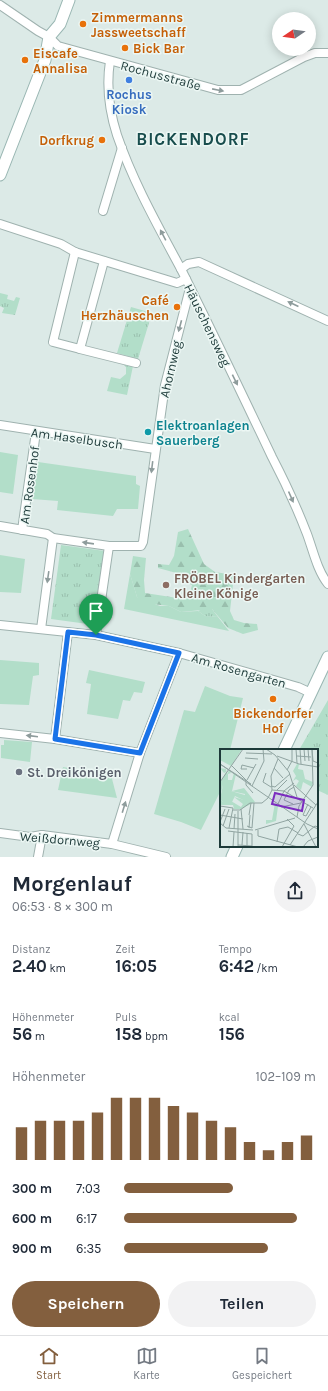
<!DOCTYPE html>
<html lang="de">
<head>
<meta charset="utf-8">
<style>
  body { margin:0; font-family:Karla,sans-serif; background:#f2f2f3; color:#1f2937; height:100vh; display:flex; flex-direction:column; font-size:15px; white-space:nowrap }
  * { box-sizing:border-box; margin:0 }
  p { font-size:13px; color:#747a83 }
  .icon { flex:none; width:22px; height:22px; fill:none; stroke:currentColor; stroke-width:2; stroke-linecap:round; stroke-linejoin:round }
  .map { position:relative; height:857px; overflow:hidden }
  .side { display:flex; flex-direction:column; background:#fff; flex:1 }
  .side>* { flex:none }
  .needle { width:26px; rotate:257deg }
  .fabs { position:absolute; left:272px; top:12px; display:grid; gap:8px }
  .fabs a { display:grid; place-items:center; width:44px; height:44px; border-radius:50%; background:#fff; box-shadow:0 2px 10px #0003; font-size:20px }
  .pin { position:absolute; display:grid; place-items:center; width:34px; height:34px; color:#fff; margin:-41px -17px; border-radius:50% 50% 50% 0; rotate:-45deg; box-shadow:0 0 4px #0007 }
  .pin .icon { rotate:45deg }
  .round { display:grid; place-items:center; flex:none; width:42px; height:42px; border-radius:21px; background:#f2f2f3 }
  .headline { display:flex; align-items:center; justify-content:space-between; height:68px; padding:0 12px }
  h1 { font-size:22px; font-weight:700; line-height:30px }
  .metrics { display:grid; grid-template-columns:repeat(3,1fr); gap:6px; height:68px; padding:4px 12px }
  .metrics div { display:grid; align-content:center }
  .metrics b { font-size:17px; font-weight:700 }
  .metrics small { font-size:11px; font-weight:400 }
  .metrics p { font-size:11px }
  .chart { height:112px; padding:8px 12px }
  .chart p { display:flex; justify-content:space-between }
  .chart svg { width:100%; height:72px; margin-top:4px; stroke:#835f3e; stroke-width:6 }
  .button { display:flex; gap:8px; margin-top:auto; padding:8px 12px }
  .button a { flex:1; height:46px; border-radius:24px; background:#835f3e; color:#fff; font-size:16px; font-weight:700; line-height:46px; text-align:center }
  .button a+a { background:#f2f2f3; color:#1f2937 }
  ul { padding:0 12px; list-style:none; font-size:13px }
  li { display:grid; grid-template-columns:64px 48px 1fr; align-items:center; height:30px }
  li i { height:10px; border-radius:5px; background:#835f3e }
  .tab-bar { display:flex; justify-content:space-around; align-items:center; height:56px; border-top:1px solid #e0e1e3; background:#fff; font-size:11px; color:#747a83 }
  .tab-bar a { display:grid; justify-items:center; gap:2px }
  .tab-bar .active { color:#835f3e }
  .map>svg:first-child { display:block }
  .grass { fill:#b2dec9 }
  .forest { fill:url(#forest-firs) }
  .park { fill:url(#park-tufts) }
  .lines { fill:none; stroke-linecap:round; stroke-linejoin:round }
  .street-casing { stroke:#9fb2af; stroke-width:10 }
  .secondary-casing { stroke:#9ab7b3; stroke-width:13 }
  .street { stroke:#fff; stroke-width:8 }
  .secondary { stroke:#fff; stroke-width:11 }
  .oneway { fill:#8e9c9c }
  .route-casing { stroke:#fff; stroke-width:8 }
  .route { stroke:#1a73e8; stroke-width:5 }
  .food-dot { fill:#e8710a; stroke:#ecf7f4; stroke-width:1.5 }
  .shop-dot { fill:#3f7fe0; stroke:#ecf7f4; stroke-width:1.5 }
  .culture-dot { fill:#0f9aa8; stroke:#ecf7f4; stroke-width:1.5 }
  .education-dot { fill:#8d6e63; stroke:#ecf7f4; stroke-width:1.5 }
  .worship-dot { fill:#6b7280; stroke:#ecf7f4; stroke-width:1.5 }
  .labels { text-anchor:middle; stroke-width:3; stroke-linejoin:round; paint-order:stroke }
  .food-label { font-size:13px; font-weight:bold; fill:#c56008; stroke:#ecf7f4; text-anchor:start }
  .street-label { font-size:13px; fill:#1d3a39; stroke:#ecf7f4 }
  .shop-label { font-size:13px; font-weight:bold; fill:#366cbe; stroke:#ecf7f4 }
  .culture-label { font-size:13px; font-weight:bold; fill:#0d838f; stroke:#ecf7f4; text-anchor:start }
  .education-label { font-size:13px; font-weight:bold; fill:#785e54; stroke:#ecf7f4; text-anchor:start }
  .worship-label { font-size:13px; font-weight:bold; fill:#5b616d; stroke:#ecf7f4; text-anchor:start }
  .district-label { font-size:17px; font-weight:bold; letter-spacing:1px; fill:#184d4d; stroke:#ecf7f4 }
  .inset-road { fill:none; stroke:#90a4a1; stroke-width:1 }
  .view { fill:#7b2cbf; fill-opacity:0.15; stroke:#7b2cbf; stroke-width:2 }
  .inset-edge { fill:none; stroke:#1d3a39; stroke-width:2 }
</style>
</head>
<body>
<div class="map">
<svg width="328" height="857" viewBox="0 0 328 857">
  <defs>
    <pattern id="forest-firs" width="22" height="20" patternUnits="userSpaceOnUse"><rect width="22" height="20" fill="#b2dec9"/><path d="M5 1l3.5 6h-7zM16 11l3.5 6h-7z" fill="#99bfad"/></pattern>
    <pattern id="park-tufts" width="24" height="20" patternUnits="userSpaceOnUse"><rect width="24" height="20" fill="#b2dec9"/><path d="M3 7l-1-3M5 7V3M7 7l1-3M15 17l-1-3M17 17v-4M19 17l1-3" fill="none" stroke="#99bfad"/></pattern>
  </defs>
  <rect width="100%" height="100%" fill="#dceae7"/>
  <g class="grass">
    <path d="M0,452L18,455L13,494L0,492Z"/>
    <path d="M38,462L136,476V484L140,486L138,509H117L113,516L57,510L58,501L32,499Z"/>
    <path d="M0,555L25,559L21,593L0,592Z"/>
    <path d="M130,574L137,597L160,606H169L181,612L198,611L205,616L218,617L229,631L124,609Z"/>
    <path d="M0,660L39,663V675L33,676L29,705L0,704Z"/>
    <path d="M89,670L145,682L142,693L134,692L130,701L123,700L118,719L87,714L91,684L86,683Z"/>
    <path d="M205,686L230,696L243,698L230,750H221V790L201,830L181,822L154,814L184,710L195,712Z"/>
    <path d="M4,740L32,742L30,762L1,758V745H4Z"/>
    <path d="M63,767L111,775L117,798L58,790Z"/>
  </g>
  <path class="forest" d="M188,529L204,564L215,572L234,575L230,611L234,620L244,623L257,624L258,630L243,634L228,628L212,609L181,612L169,606L144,603L137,597L130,574L133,556L146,558L144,580L145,593L184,599L189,596L192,585L187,583L189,578L184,575L158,568V564L169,565L174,556L178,532Z"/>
  <g class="park">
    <path d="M0,293L8,295L7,299L14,301L16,297L20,298L15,315L2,313L4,308L0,306Z"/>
    <path d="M131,307L152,313L138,359L117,353Z"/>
    <path d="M124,365L133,366L127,395L107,391L111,377L120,379L126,374V367Z"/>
    <path d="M61,545L105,551L95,625L51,619Z"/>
    <path d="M205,608L212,609L218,617L205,616L198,611Z"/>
    <path d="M328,700V795L317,790V750H299Z"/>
  </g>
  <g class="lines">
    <g class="street-casing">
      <g id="street">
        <path d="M0,5L38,31L49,37L58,46L218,90H241L304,57L315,53H328"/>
        <path d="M110,61C106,87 109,110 117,135C133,182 158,226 181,269C212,331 242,394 272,457C285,482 297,508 307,534C313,550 317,570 328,584"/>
        <path d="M103,211L122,148"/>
        <path d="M0,224L61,244L75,252L177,283L186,279"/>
        <path d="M75,252L53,342L80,349L104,261"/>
        <path d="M181,269L188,264L199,262L328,321"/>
        <path d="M80,349L136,363"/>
        <path d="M0,425L155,449"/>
        <path d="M0,526L47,534L53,538L109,546H141L143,542L165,385L190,288"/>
        <path d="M22,530L36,432"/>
        <path d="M0,625L96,635L179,653L298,687L311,693"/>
        <path d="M41,629L53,538"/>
        <path d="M96,635L109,546"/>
        <path d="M0,733L55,739L140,753"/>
        <path d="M55,739L68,632"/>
        <path d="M0,833L30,837L42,835L112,844L166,857"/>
        <path d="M112,844L140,753L179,653"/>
        <path d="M38,857L42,835"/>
      </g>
    </g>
    <g class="secondary-casing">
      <g id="secondary">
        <path d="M0,175L45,60L49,37L60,24L69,0"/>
        <path d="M284,750L328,657"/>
        <path d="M232,857L237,846"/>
      </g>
    </g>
    <use href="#street" class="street"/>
    <use href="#secondary" class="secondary"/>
  </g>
  <defs><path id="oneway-solid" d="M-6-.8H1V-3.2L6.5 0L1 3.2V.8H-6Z"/></defs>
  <g class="oneway">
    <use href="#oneway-solid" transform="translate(218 90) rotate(11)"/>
    <use href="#oneway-solid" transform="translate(163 235) rotate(-118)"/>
    <use href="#oneway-solid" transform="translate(293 304) rotate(-155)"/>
    <use href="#oneway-solid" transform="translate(180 326) rotate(105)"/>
    <use href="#oneway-solid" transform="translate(235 380) rotate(64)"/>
    <use href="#oneway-solid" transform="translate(152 467) rotate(97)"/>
    <use href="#oneway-solid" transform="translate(291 497) rotate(66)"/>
    <use href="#oneway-solid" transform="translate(88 543) rotate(-172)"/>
    <use href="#oneway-solid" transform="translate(48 577) rotate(98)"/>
    <use href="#oneway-solid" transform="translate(32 736) rotate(-173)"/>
    <use href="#oneway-solid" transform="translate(124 807) rotate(-73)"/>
  </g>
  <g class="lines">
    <g class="route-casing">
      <path id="route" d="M68,632L96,635L179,653L140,753L55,739Z"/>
    </g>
    <use href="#route" class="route"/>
  </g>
  <g class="food-dot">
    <circle cx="83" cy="24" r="4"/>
    <circle cx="125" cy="48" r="4"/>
    <circle cx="25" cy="60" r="4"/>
    <circle cx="102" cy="140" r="4"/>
    <circle cx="177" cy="307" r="4"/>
    <circle cx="273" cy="699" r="4"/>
  </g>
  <circle class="shop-dot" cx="129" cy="80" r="4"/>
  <circle class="culture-dot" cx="148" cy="432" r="4"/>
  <circle class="education-dot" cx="166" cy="585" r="4"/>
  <circle class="worship-dot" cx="19" cy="772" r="4"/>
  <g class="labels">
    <g class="food-label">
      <text x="91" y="22">Zimmermanns<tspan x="91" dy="15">Jassweetschaff</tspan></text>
      <text x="133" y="53">Bick Bar</text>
      <text x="33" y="58">Eiscafe<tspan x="33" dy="15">Annalisa</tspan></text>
      <text x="94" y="145" text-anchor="end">Dorfkrug</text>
      <text x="169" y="305" text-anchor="end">Café<tspan x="169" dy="15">Herzhäuschen</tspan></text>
      <text x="273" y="718" text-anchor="middle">Bickendorfer<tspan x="273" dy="15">Hof</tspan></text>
    </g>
    <g class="street-label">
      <text transform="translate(161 75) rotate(15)" y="5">Rochusstraße</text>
      <text transform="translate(208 325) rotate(64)" y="5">Häuschensweg</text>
      <text transform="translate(170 369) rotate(-77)" y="5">Ahornweg</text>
      <text transform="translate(77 438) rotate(8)" y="5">Am Haselbusch</text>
      <text transform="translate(29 485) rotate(-82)" y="5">Am Rosenhof</text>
      <text transform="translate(239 670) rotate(16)" y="5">Am Rosengarten</text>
      <text transform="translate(60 839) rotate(5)" y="5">Weißdornweg</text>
    </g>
    <g class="shop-label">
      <text x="129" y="99">Rochus<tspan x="129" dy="15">Kiosk</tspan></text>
    </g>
    <g class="culture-label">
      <text x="156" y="430">Elektroanlagen<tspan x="156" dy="15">Sauerberg</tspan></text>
    </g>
    <g class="education-label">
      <text x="174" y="583">FRÖBEL Kindergarten<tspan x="174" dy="15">Kleine Könige</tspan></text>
    </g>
    <g class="worship-label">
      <text x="27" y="777">St. Dreikönigen</text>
    </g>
    <g class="district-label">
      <text x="193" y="145">BICKENDORF</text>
    </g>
  </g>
  <g transform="translate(220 749)">
    <rect width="98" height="98" fill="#dceae7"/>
    <path d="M0,19L6,20L7,25L9,21L11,24L8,25V31H12L14,24L16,25L12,42L24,39L35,53L21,60H14L13,56H0V50L3,53L11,52L21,58L23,55L14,48L24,51L25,45L11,42L3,36L0,47V34L6,23L4,24Z" fill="#b2dec9"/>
    <path d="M0,0H22L11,17L0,11Z" fill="#b2dec9"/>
    <path d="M77,15H79L78,20L83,21L85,30L93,33L92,38L83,33L81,41L76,37L79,32L76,30L73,32L76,27L73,22ZM9,35L11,42L28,47L25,52L15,47L12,53H3L0,50L3,36ZM55,54L58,57L56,72L46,75V71H52Z" fill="#b2dec9"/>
    <path class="inset-road" d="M46,0L55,6L69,23L77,48M76,0L77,14M80,0L81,15M84,0L85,12M88,0L89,12M92,0L93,12L98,14M26,4L52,5M57,7L79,15L98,18M77,7L91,8M25,9L38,10M0,15L87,75M0,15L31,35M12,17L31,36M54,19L63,29M27,20H21L22,16L34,19M67,21L72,12V0M46,24L43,33L51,38M27,31L36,15M0,33L23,0M26,33V36L33,44M74,34L64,42L93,59M74,36L96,56M32,37L44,12L43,0M51,37L55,38L70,25M52,41L64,42L58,55M57,41L67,31M73,55L64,51L69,41L74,38M88,55L83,66L86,67L91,58M0,57L13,59L9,79M61,58L81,54M21,60L23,80M13,61H20L30,54H42L48,49L52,41L51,27L58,10M0,66L23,70M29,66L31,54M77,68L79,57L93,36L92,0M0,73L5,60M0,74L6,79L33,81M84,75L96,98M87,75L98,80M3,77L9,60M27,77L32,79L34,54M29,79L30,66M14,80L15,65M35,81L75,69M38,81V87L78,98M8,82L32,85M32,85V98M78,85L83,87L95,77L98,78M57,93L59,80L68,78L78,84M18,96L32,97M22,96L23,83M70,96L98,53M27,97V84M13,98L14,83M18,98V62M62,98L74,77L67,70M83,98L88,92L98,88"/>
    <path class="view" d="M55,44L84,51L82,62L52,55Z"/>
    <rect width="98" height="98" class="inset-edge"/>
  </g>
</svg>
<div class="fabs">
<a><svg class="needle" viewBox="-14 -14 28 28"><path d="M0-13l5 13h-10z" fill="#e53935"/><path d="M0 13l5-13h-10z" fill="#747a83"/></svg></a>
</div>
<div class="pin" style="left:96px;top:635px;background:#1e9e55"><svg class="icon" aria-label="arrive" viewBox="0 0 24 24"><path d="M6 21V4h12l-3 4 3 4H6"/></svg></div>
</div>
<section class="side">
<div class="headline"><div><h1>Morgenlauf</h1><p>06:53 · 8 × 300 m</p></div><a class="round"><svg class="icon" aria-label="share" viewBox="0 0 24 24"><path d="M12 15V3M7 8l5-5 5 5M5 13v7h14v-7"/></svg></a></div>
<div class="metrics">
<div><p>Distanz</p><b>2.40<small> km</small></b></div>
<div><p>Zeit</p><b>16:05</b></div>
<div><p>Tempo</p><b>6:42<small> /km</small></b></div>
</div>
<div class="metrics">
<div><p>Höhenmeter</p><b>56<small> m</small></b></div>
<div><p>Puls</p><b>158<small> bpm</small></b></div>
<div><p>kcal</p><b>156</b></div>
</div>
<div class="chart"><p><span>Höhenmeter</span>102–109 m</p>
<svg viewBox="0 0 160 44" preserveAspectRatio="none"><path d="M5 44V24M15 44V20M25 44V20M35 44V20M45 44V15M55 44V6M65 44V6M75 44V6M85 44V11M95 44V15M105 44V20M115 44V24M125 44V33M135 44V38M145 44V33M155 44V29"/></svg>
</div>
<ul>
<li><b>300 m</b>7:03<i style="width:57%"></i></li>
<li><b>600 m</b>6:17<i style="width:90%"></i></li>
<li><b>900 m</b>6:35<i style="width:75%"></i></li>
</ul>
<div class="button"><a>Speichern</a><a>Teilen</a></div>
</section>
<nav class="tab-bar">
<a class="active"><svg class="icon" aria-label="home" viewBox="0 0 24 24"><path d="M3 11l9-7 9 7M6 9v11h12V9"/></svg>Start</a>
<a><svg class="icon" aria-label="map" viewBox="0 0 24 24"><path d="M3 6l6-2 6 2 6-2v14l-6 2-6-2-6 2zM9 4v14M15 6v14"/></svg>Karte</a>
<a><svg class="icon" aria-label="saved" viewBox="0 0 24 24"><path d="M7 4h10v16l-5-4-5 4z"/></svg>Gespeichert</a>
</nav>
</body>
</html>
